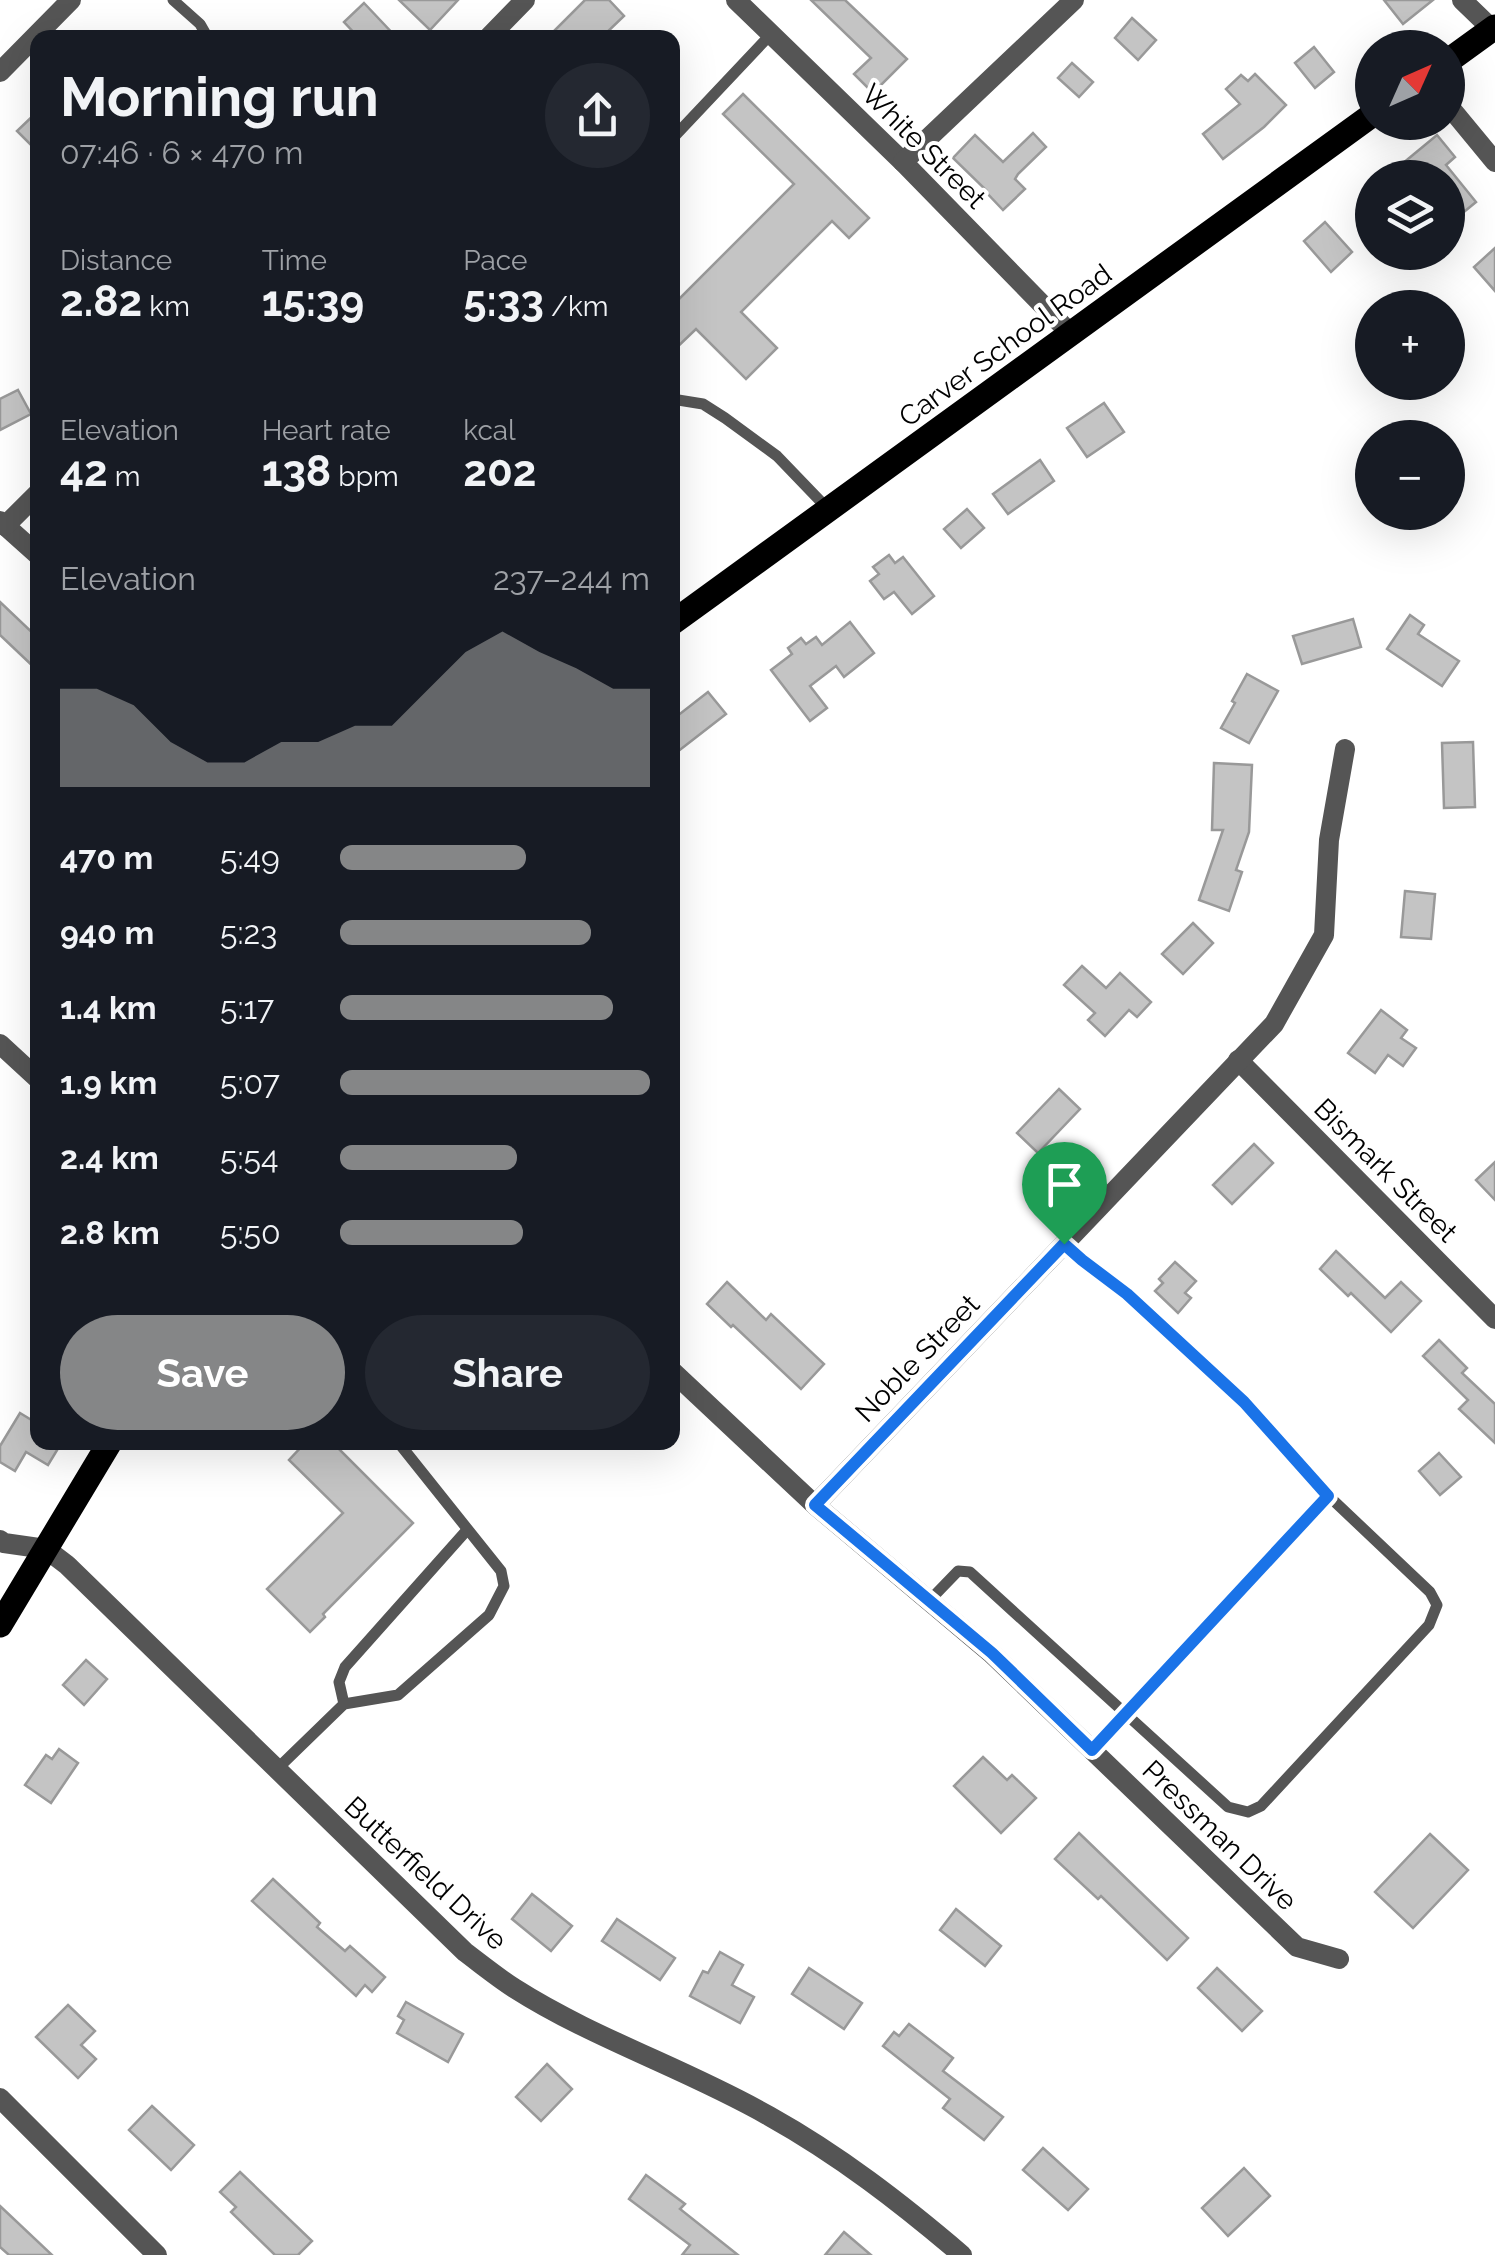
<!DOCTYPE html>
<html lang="en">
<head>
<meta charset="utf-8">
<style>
  body { margin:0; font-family:Raleway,sans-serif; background:#242831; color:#f1f3f6; height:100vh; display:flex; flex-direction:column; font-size:38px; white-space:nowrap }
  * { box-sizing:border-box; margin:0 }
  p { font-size:32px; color:#9ea1a6 }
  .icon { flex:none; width:55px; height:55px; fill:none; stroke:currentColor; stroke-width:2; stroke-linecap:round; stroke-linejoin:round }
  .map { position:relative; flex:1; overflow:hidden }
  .panel { position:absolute; left:30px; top:30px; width:650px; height:1420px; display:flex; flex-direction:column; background:#171b24; border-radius:20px; box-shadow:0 10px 40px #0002 }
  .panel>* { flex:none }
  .needle { width:65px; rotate:45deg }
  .controls { position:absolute; left:1355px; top:30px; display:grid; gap:20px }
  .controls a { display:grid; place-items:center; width:110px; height:110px; border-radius:50%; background:#171b24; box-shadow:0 10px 40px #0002; font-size:50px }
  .pin { position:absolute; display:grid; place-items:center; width:85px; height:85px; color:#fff; margin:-102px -42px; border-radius:50% 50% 50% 0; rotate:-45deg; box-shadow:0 0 10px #0007 }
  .pin .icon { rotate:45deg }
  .round { display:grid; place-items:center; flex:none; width:105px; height:105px; border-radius:52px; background:#242831 }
  .summary { display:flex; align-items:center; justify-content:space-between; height:170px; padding:0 30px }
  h1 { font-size:55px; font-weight:700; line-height:75px }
  .figures { display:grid; grid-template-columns:repeat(3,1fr); gap:15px; height:170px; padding:10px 30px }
  .figures div { display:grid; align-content:center }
  .figures b { font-size:42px; font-weight:700 }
  .figures small { font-size:28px; font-weight:400 }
  .figures p { font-size:28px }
  .chart { height:280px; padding:20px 30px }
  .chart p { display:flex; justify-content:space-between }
  .chart svg { width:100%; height:180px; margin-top:10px; fill:#858687; opacity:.7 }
  .button { display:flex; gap:20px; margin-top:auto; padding:20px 30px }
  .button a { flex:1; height:115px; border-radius:60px; background:#858687; color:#fff; font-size:40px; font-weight:700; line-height:115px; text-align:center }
  .button a+a { background:#242831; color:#f1f3f6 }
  ul { padding:0 30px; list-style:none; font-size:32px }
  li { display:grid; grid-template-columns:160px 120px 1fr; align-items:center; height:75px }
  li i { height:25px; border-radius:12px; background:#858687 }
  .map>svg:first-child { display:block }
  .building { fill:#c4c4c4; stroke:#999; stroke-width:2.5 }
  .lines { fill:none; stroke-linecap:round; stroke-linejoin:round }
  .service { stroke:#555; stroke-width:11 }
  .minor { stroke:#555; stroke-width:20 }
  .primary { stroke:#000; stroke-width:25 }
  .route-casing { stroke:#fff; stroke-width:20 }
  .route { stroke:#1a73e8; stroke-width:12 }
  .labels { text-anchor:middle; stroke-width:8; stroke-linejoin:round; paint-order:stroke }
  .street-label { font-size:28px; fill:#000; stroke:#fff }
</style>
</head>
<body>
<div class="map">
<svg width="1495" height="2255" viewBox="0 0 1495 2255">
  <rect width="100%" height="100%" fill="#fff"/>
  <g class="building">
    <path d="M399,0H458L430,30Z"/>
    <path d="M585,0H609L624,16L601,38H547Z"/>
    <path d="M811,0H845L907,59L873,93L854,74L871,58Z"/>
    <path d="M1384,0H1433L1403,24Z"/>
    <path d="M364,3L397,38H359L344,22Z"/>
    <path d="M1132,18L1156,40L1138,60L1115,38Z"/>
    <path d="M1314,47L1334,72L1315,88L1295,63Z"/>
    <path d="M1072,63L1093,82L1079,97L1058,78Z"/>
    <path d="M1255,74L1286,105L1264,127L1223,159L1203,134L1240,104L1226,89L1241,75L1248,81Z"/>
    <path d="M743,94L869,218L849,238L832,221L741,312L777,348L746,379L696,329L672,352V306L794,184L723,114Z"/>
    <path d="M38,111V152L17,131Z"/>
    <path d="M1033,133L1046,147L1018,174L1015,179L1025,189L1003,210L985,191L986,190L953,158L975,135L1003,162Z"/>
    <path d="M1437,135L1455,157L1446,165L1476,202L1459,216L1448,203V178H1385Z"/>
    <path d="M1325,222L1352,252L1331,272L1304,241Z"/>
    <path d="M1495,248V291L1474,267Z"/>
    <path d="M18,390L31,414L0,430V399Z"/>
    <path d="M1104,403L1124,432L1087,457L1067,428Z"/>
    <path d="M1040,460L1054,481L1008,514L993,494Z"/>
    <path d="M967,509L984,528L961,548L944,529Z"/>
    <path d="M889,555L895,563L903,557L934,596L912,614L894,592L884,599L870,581L879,574L873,567Z"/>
    <path d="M0,602L38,638V671L0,635Z"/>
    <path d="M1410,615L1424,625L1418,634L1459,661L1442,686L1387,649Z"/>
    <path d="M1353,619L1361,647L1302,664L1293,636Z"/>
    <path d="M850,622L874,653L844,677L836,666L810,686L827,708L810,721L771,670L792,654L788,648L801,638L806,644L816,637L822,645Z"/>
    <path d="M1247,674L1278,691L1249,743L1221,728L1235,703L1232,701Z"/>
    <path d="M708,692L726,714L672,756V720Z"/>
    <path d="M1473,742L1475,807L1444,808L1442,743Z"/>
    <path d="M1214,763L1252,765L1249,832L1236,870L1242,872L1229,911L1199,900L1223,830H1212Z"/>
    <path d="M1405,891L1435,894L1431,939L1401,937Z"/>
    <path d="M1193,923L1213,943L1183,974L1162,954Z"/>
    <path d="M1082,966L1106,988L1120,973L1151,1002L1137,1017L1129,1010L1105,1036L1088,1020L1095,1013L1064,985Z"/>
    <path d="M1381,1010L1407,1030L1401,1038L1416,1048L1403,1066L1388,1055L1375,1073L1348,1053Z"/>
    <path d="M1059,1089L1080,1109L1038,1153L1017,1133Z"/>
    <path d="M1254,1144L1273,1163L1232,1204L1213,1185Z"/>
    <path d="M1495,1162V1200L1476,1180Z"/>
    <path d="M1336,1251L1385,1298L1401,1282L1421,1301L1391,1332L1351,1293L1348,1296L1320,1269Z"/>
    <path d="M1175,1262L1196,1281L1185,1293L1191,1298L1178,1313L1155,1291L1163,1283L1159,1279Z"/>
    <path d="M727,1282L766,1320L771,1314L824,1364L801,1389L733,1325L731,1327L707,1304Z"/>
    <path d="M1439,1340L1467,1368L1462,1373L1495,1404V1443L1459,1409L1468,1400L1423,1356Z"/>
    <path d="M20,1413L38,1424V1442H62L48,1465L26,1452L15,1471L0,1462V1446Z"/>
    <path d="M306,1442H332L413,1523L323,1614L325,1617L310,1632L267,1589L343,1513L289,1460Z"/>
    <path d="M1439,1453L1461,1477L1440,1495L1419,1471Z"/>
    <path d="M86,1660L107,1679L84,1705L63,1685Z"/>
    <path d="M59,1749L78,1763L51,1803L25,1785L46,1755L52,1759Z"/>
    <path d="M983,1757L1007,1780L1012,1775L1036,1798L1001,1833L954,1786Z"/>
    <path d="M1079,1833L1188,1938L1167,1960L1101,1896L1098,1899L1055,1859Z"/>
    <path d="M1430,1834L1468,1870L1413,1928L1375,1892Z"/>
    <path d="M273,1879L320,1923L317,1927L345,1951L350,1946L385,1977L372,1992L365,1985L356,1996L252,1901Z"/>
    <path d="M532,1894L572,1926L551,1951L512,1919Z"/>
    <path d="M956,1909L1001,1946L985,1966L940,1930Z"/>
    <path d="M617,1919L675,1958L660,1980L602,1941Z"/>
    <path d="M720,1952L743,1965L732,1985L754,1997L740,2023L690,1996L703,1971L708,1973Z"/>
    <path d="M809,1968L862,2003L844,2029L792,1994Z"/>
    <path d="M1217,1968L1262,2011L1242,2031L1198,1988Z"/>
    <path d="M406,2002L463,2034L448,2062L397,2033L404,2020L398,2016Z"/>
    <path d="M68,2005L95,2031L81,2045L96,2059L78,2078L36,2037Z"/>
    <path d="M909,2024L953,2058L943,2071L1003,2117L984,2140L943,2108L950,2099L883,2046L894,2032L899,2036Z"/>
    <path d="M547,2064L572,2089L541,2121L516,2097Z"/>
    <path d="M152,2106L194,2145L171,2170L129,2130Z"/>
    <path d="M1043,2148L1088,2189L1068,2210L1023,2170Z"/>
    <path d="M1244,2168L1270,2196L1228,2236L1202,2208Z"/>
    <path d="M240,2172L312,2241L298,2255H275L231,2212L236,2207L220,2192Z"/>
    <path d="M646,2175L685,2204L680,2209L738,2255H682L690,2245L629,2199Z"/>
    <path d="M0,2206L52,2255H9L0,2247Z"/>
    <path d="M844,2232L871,2255H825Z"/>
  </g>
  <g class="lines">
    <g class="service">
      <path d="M173,0L200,24L208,38"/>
      <path d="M672,139L771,34"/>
      <path d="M672,399L703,404L725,418L777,456L828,509"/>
      <path d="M929,1601L958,1571L970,1572L1228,1807L1248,1812L1261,1806L1429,1625L1437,1605L1430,1592L1316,1484L1292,1453L1243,1402L1127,1294L1064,1244"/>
      <path d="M344,1704L339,1682L345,1667L467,1530"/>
      <path d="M1092,1750L1328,1496"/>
      <path d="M276,1770L344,1704L398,1695L489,1615L504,1586L501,1571L398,1442"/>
    </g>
    <g class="minor">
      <path d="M736,0L903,162L1071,334"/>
      <path d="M1462,0L1492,29"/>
      <path d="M488,38L525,0"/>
      <path d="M0,72L71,0"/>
      <path d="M1448,105L1495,162"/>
      <path d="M903,162L1074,0"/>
      <path d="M0,521L38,555"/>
      <path d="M5,526L38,493"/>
      <path d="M0,1044L38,1079"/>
      <path d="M1238,1060L1495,1319"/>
      <path d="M672,1371L815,1505L991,1653L1297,1947L1339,1959"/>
      <path d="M815,1505L1274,1024L1324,935L1329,840L1345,749"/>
      <path d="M0,1540L4,1543L46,1549L67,1565L465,1952C481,1964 497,1977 514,1988C594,2039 687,2069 769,2116C839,2155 901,2203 962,2255"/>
      <path d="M0,2098L157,2255"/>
    </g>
    <g class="primary">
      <path d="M1448,61L1495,27"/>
      <path d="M672,623L1372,115"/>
      <path d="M0,1625L110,1442"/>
    </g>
  </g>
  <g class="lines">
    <g class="route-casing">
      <path id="route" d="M1064,1244L1082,1260L1127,1294L1244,1402L1328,1496L1092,1750L992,1653L815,1505Z"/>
    </g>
    <use href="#route" class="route"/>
  </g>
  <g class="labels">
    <g class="street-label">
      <text transform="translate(924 146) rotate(45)" y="10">White Street</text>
      <text transform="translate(1005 345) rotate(-36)" y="10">Carver School Road</text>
      <text transform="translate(1386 1170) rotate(45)" y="10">Bismark Street</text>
      <text transform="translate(917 1358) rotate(-46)" y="10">Noble Street</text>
      <text transform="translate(1220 1835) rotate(44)" y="10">Pressman Drive</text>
      <text transform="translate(426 1873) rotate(43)" y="10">Butterfield Drive</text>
    </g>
  </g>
</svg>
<div class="controls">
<a><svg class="needle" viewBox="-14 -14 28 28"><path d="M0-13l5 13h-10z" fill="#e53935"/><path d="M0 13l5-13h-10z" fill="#9ea1a6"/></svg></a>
<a><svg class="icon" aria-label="layers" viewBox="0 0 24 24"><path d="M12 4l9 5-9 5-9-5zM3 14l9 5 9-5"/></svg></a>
<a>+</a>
<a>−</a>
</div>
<div class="pin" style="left:1064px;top:1244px;background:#1e9e55"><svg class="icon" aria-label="arrive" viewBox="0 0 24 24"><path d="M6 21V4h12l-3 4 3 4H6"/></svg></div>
<section class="panel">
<div class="summary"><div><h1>Morning run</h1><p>07:46 · 6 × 470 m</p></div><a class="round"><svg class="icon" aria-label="share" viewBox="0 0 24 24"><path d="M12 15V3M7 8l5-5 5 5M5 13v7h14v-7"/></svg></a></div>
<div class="figures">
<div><p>Distance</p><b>2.82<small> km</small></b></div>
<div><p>Time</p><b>15:39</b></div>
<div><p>Pace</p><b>5:33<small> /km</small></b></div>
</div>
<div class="figures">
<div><p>Elevation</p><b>42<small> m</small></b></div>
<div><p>Heart rate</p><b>138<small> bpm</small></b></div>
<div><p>kcal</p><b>202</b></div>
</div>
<div class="chart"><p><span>Elevation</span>237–244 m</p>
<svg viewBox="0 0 160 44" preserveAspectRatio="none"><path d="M0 44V20L10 20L20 24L30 33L40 38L50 38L60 33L70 33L80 29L90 29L100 20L110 11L120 6L130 11L140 15L150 20L160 20V44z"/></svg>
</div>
<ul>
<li><b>470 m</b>5:49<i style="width:60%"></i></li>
<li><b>940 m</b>5:23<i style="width:81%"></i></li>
<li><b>1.4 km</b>5:17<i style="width:88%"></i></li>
<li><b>1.9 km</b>5:07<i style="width:100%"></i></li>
<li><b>2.4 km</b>5:54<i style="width:57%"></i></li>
<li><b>2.8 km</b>5:50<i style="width:59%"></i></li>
</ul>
<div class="button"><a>Save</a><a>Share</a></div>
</section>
</div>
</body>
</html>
